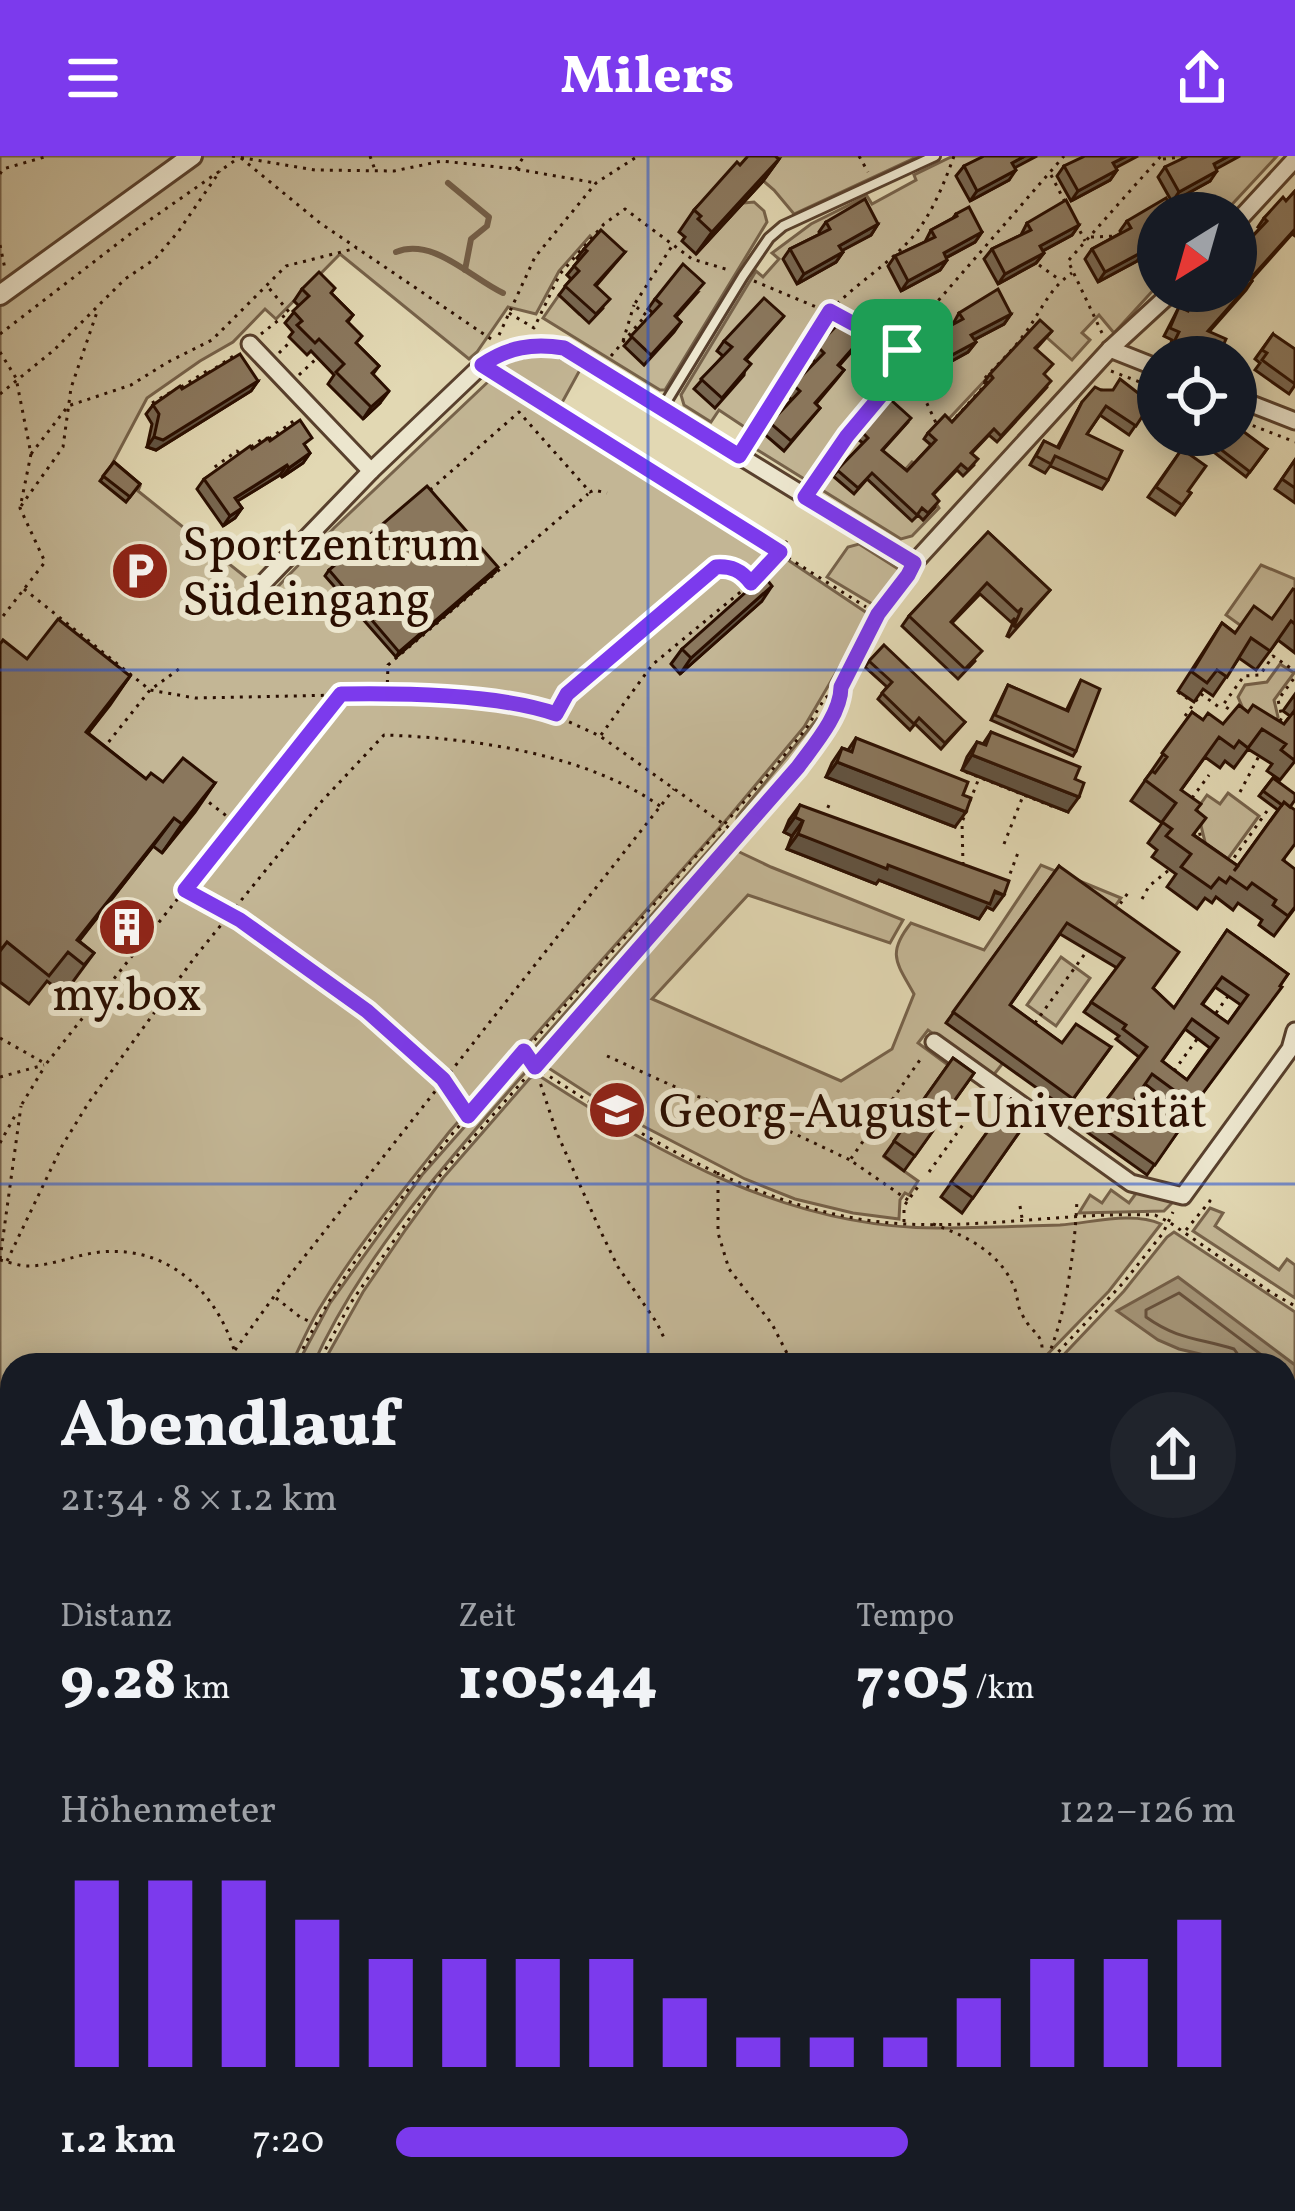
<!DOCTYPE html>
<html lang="de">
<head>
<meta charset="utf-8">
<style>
  body { margin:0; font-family:Vollkorn,serif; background:#20242c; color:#f1f3f6; height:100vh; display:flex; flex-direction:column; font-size:45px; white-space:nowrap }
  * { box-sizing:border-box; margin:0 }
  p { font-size:39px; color:#9ea1a6 }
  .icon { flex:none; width:66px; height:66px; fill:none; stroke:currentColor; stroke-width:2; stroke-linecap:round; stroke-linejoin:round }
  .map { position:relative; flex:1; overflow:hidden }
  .drawer { position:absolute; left:0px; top:1197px; width:1296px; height:858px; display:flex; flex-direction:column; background:#171b24; border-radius:36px 36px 0 0; box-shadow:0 6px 30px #0003 }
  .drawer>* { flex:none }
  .needle { width:78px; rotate:217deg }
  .tools { position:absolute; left:1137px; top:36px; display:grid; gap:24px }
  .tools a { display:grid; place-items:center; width:120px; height:120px; border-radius:50%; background:#171b24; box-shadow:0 6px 30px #0003; font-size:60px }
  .pin { position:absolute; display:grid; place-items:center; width:102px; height:102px; color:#fff; margin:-51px; border-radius:24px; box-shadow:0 6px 18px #0006 }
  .round { display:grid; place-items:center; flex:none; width:126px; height:126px; border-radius:63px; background:#20242c }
  .head { display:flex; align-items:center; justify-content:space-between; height:204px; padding:0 60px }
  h1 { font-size:66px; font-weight:800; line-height:90px }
  .figures { display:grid; grid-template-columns:repeat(3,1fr); gap:18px; height:204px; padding:12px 60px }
  .figures div { display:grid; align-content:center }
  .figures b { font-size:60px; font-weight:800 }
  .figures small { font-size:33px; font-weight:400 }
  .figures p { font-size:33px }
  .chart { height:336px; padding:24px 60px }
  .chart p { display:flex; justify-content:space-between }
  .chart svg { width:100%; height:216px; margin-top:12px; stroke:#7c3aed; stroke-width:6 }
  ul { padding:0 60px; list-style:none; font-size:39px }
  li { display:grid; grid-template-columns:192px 144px 1fr; align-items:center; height:90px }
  li i { height:30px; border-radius:15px; background:#7c3aed }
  header { display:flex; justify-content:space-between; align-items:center; height:156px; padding:0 60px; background:#7c3aed; color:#fff; font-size:54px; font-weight:800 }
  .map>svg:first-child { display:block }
  .green { fill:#c3b695; stroke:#76624a; stroke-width:3 }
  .water { fill:#a39376; stroke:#735e47; stroke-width:3 }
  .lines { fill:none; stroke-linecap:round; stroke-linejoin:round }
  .shore { stroke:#66503b; stroke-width:3 }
  .stream { stroke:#735e47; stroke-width:6 }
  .service-casing { stroke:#58402d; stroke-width:14 }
  .minor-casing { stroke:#58402d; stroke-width:21 }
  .tertiary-casing { stroke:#58402d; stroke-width:24 }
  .path { stroke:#2a0e00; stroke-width:3; stroke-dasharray:3 6; stroke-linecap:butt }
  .service { stroke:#ece6ce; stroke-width:8 }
  .minor { stroke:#ece6ce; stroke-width:15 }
  .tertiary { stroke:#ece6ce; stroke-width:18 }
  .wall { fill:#776650; stroke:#2a0e00; stroke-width:3; fill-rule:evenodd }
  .shaded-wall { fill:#615341; stroke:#2a0e00; stroke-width:3 }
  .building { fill:#8a775d; stroke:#2a0e00; stroke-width:3; fill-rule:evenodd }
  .route-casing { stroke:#fff; stroke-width:24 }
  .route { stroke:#7c3aed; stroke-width:15 }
  .grid { fill:none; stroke:#1d4ed8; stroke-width:3; stroke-opacity:0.55 }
  .labels { text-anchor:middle; stroke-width:12; stroke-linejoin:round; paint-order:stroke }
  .poi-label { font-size:48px; fill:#2a0e00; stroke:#ece6ce; text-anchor:start }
</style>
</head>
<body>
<header><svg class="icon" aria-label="menu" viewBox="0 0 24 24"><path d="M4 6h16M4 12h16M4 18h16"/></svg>Milers<svg class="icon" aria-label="share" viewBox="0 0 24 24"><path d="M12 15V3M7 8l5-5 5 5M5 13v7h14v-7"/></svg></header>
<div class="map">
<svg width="1295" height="2055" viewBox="0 0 1295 2055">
  <rect width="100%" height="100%" fill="#e2d8b3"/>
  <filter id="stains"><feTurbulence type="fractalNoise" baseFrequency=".00167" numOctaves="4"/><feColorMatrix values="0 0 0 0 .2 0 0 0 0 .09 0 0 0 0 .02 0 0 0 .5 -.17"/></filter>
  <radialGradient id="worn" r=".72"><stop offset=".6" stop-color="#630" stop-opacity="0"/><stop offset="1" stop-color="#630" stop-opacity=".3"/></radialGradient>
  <g class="green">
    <path d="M0,0H919L794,58L774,34L745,9L725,31L744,47L754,46L764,55L767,66L665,234H660L543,162L559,139L579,158L592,142L567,119L580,106L577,102L594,84L590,80L559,115L536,158L508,151L477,196L469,203L340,98L276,163L265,153L233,186L200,205L147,242L112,308L140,330L138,335L253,427L265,444L334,372L491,223L495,222L773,394L870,459L804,571L728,662L450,975C405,1032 358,1088 321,1150C309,1169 301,1189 291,1209H12V1631L0,1622Z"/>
    <path d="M953,0H1277L1224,57H1158V129L1114,177L1099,159L1082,177L1090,184L1072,204L1035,171L944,268L931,290L915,308L912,306L884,338L912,364L918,359L924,363L937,349L939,352L912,380L901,383L743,285L749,274L719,254L711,266L684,249L681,239L756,115L763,121L779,103L772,97L811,68L867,40L872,48L916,24L914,19Z"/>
    <path d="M537,199H553L581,212L558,254L492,213L504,206Z"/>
    <path d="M859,388L903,416L874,449L827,421L848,391Z"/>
    <path d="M1261,409L1295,423V463L1258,482L1226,459Z"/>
    <path d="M1280,508L1294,517L1274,544L1278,561L1267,577L1247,562L1238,541L1245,529L1267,526Z"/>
    <path d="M817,563L823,569L801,603L746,667L737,666V661Z"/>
    <path d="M1228,637L1259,660L1219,715L1197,698L1205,686L1197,653L1207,639L1220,648Z"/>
    <path d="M724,677L728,685L725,689C658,766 591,842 524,918C447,1005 361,1102 313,1209H297L330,1147L422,1019Z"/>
    <path d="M733,693L771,711L903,764L890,787L748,739L652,843L841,925L892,893L914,838C897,807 886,798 911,767L984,794L1041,709L1121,742L1108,760L1052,720L947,866L1003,907L992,921L928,874L918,887L948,909L884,1001L918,1025L909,1039L905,1037L900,1044L899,1063L853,1057L795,1043L745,1023L618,957L547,911L545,907L556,893Z"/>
    <path d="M1061,801L1090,822L1056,870L1027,849Z"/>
    <path d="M535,920L541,921C663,1000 791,1073 940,1072C980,1072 1020,1070 1060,1069C1091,1067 1132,1055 1161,1068L1109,1135L1037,1209H322L363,1136L406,1073L443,1022L530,922Z"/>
    <path d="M1111,1034L1129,1047L1137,1036L1175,1044L1164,1055L1079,1057L1090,1039L1102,1047Z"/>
    <path d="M1210,1052L1223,1057L1215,1070L1279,1114L1287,1103L1295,1109V1142L1193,1075Z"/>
    <path d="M1174,1076L1295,1156V1253L1284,1247V1209H1178L1144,1205L1117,1209H1054L1124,1135L1167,1081Z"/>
    <path d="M1284,1271L1295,1278V1525L1284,1526Z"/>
    <path d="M875,2043H965L973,2055H866Z"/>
    <path d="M990,2043H1068L1064,2049L1065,2055H1005Z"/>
  </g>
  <path class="water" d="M1178,1121L1295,1209V1241L1284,1232V1209H1246L1179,1193L1158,1184L1117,1155Z"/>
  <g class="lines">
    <path class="shore" d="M1240,1209L1239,1200L1234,1193C1199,1182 1178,1184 1146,1161V1154L1179,1137L1275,1209"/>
    <g class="stream">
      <path d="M448,27L489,61L487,70L471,83L465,114"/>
      <path d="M396,96C433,81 471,122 503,137"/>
    </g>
    <g class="service-casing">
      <g id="service">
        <path d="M663,251L743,120L769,82L783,70L935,0"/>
        <path d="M842,538L841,531L878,458L908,419L913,408"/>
        <path d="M1284,1256L1295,1263"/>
        <path d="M1284,1534L1295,1543"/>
        <path d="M978,2043L993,2055"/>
      </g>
    </g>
    <g class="minor-casing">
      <g id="minor">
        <path d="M1236,67L1295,3"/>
        <path d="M250,188L371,315"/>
        <path d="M1110,193L1158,212"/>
        <path d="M1236,242L1295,265"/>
        <path d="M243,448L371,315L482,209L497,199L514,193L530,190L564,192L914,407L1110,193L1173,135"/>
        <path d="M934,886L1131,1027L1183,1040L1290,893L1295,875"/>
        <path d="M0,1660L12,1672"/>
        <path d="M0,1913L12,1930"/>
        <path d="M107,2043L127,2055"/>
        <path d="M75,2055L80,2043"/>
        <path d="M222,2055L237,2048"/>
        <path d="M441,2055L449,2043"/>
      </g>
    </g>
    <g class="tertiary-casing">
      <path id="tertiary" d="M0,139L192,0"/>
    </g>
    <g class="path">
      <path d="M232,0L315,14L394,15L442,5L516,13L596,27"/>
      <path d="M370,0L375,14"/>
      <path d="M859,0L868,16"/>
      <path d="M241,2L320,67L491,183"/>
      <path d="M1163,3L1190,0"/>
      <path d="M516,13L524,0"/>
      <path d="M0,18L3,13L48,0"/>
      <path d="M1051,19L1066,48"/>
      <path d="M1076,67L1085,85"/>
      <path d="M1091,81L1117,80"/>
      <path d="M0,89L5,113"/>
      <path d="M1039,109L1060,124"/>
      <path d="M754,125L845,163"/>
      <path d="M509,157L534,172L560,118L604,68L625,53L692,103L729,114"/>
      <path d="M859,170L902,194L937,269"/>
      <path d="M1102,177L1068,105L1161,0"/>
      <path d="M0,178L134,75L237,3"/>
      <path d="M261,178L289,156L268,131"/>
      <path d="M499,179L535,101L596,27L638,0"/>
      <path d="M623,185L634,149"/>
      <path d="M897,192L1064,0"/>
      <path d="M0,196L16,222L31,298L20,352L45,406L0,464"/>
      <path d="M279,197L292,184"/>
      <path d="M611,200L646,159L634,149L672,90"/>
      <path d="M1111,215L1158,233"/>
      <path d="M208,217L235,199"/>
      <path d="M299,219L318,201"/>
      <path d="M499,219L866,451"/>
      <path d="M181,231L207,215"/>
      <path d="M0,238L54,194L125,123L155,103L178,76L220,15"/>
      <path d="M152,247L178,232"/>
      <path d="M1236,263L1295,286"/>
      <path d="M950,268L986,228L982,225C996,210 1011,196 1023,180C1040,158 1048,133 1072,117"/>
      <path d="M269,283L295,264"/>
      <path d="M750,284L830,155C854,129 885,111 909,85C930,63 944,28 954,0"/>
      <path d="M251,291L265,281L267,283"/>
      <path d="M31,298L68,250L131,229L168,206L212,184L286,110L357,92"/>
      <path d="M216,317L212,313L237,295L239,297"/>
      <path d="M816,325L847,280L909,206"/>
      <path d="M430,334L519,256L590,336L594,334L607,337"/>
      <path d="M21,350L63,291L71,232L97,156"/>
      <path d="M24,433L150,534L195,542L387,538L539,552L600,580L739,679"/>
      <path d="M387,536L388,509L588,338"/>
      <path d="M1178,536L1191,545"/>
      <path d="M557,556L567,538L716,411C730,410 739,414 749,424"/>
      <path d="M1236,558L1223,549L1244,520L1260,519L1273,500L1295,515"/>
      <path d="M1185,560L1201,538L1219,551"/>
      <path d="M1280,565L1282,561L1278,544L1295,521"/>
      <path d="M601,579L652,509L761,419L787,385"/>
      <path d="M103,593L150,534L179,513"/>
      <path d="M966,616L1054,651"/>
      <path d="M1240,636L1259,600"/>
      <path d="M202,641L237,668"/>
      <path d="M1192,642L1209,619"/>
      <path d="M970,645L979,622"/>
      <path d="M824,660L829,649"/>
      <path d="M1198,668L1201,684L1199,687"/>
      <path d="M1004,688L1023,640"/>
      <path d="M963,709L962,666L967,654"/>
      <path d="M1229,709L1267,655"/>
      <path d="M1007,726L1019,694"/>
      <path d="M187,735C285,788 403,866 467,959"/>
      <path d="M1142,743L1149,730L1169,714"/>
      <path d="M1115,755L1128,737"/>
      <path d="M81,843L90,850"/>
      <path d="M1216,857L1228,840"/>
      <path d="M1035,867L1089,792"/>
      <path d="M0,882L46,908L340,539"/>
      <path d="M525,896L535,911L556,975L600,1074L618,1111L657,1167L665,1184"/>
      <path d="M607,900L693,939L751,957L850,1004"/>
      <path d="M535,911C646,983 769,1061 905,1068C988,1072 1072,1056 1155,1059L1169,1066L1272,1137L1295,1150"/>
      <path d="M1174,915L1200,879"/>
      <path d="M0,921L44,909"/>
      <path d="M22,948L45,910"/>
      <path d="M1142,959L1158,938"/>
      <path d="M0,987L17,956"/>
      <path d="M718,1016V1077L729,1113L772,1168L793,1209"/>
      <path d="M929,1016L975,952"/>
      <path d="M908,1044L850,1004L922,901"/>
      <path d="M1020,1050L1022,1062"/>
      <path d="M904,1066V1050L920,1028"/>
      <path d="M933,1068C966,1080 1000,1096 1014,1131C1018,1139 1017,1151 1022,1158C1034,1183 1046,1173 1041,1209"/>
      <path d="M1186,1074L1210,1045L1204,1044"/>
      <path d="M0,1103L21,950"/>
      <path d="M0,1104C9,1106 19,1110 28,1110C52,1110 77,1098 101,1096C173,1089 224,1143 238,1209"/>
      <path d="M7,1105L62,990L89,946L195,801L322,645L384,579C474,582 586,598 660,650"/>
      <path d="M276,1142L300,1161L313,1167"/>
      <path d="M235,1194L286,1124L674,633"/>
      <path d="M295,1209C335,1123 394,1051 453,977L778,607L806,573L825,542L831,538"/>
      <path d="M317,1209L350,1148L436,1024L798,611L818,584L837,548"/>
      <path d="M1044,1209C1066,1164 1075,1093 1077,1043"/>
      <path d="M1046,1209L1124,1126L1163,1077L1173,1056"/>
      <path d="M1284,1331L1295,1338"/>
      <path d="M1284,1359L1289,1356L1292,1385"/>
      <path d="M1284,1384L1295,1386"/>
      <path d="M1284,1421L1295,1406"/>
      <path d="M1284,1485L1295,1478"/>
      <path d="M0,1545L12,1552"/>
      <path d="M0,1624L12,1634"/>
      <path d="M411,2055L419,2043"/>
      <path d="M1012,2055L1017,2043"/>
    </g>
    <use href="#service" class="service"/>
    <use href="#minor" class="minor"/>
    <use href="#tertiary" class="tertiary"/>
  </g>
  <g class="wall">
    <path d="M779,3L763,25L696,98L682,85L685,81L679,76L694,54L740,9Z"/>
    <path d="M964,10L1015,12L1009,24L970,45L956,20Z"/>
    <path d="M1064,10L1116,12L1117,14L1110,24L1071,45L1057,20Z"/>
    <path d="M1165,11L1216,13L1210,25L1172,46L1158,21Z"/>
    <path d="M1295,35V80L1292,78L1251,124L1252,125L1246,134L1209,176L1218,201H1187L1169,193L1172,184L1164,180L1179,151L1186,154L1193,144L1260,72L1258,71L1264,62L1286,45Z"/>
    <path d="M1158,57V84L1142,93L1137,105L1098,126L1085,103L1092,93L1121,77L1120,75L1127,65Z"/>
    <path d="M956,58L982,76L975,86L946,102L947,104L940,114L901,135L888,110L895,100L925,86L931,74L953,62Z"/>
    <path d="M826,66L878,68L871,79L842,94L843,96L836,106L797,128L783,103L790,93L820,78L819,76Z"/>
    <path d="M1027,67L1079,69L1072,79L1043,95L1044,97L1036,107L998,128L984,103L992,93L1021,79Z"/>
    <path d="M584,93L625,96L596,130L603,152L589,167L559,139L571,123L567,119L579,104L577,102Z"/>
    <path d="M302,133L332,138L353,159L348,166L357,188L379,210L373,218L380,247L363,263L328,228L334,219L311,195L307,199L289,181L293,176L285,167L299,150L294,145Z"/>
    <path d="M697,137L676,161L681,166L674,176L644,209L624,190L653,157L648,153L655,143Z"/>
    <path d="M959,157L1011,158L1004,168L974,184L976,186L968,196L930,217L917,194L924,184L953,168Z"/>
    <path d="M784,160L746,204L744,219L715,252L694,233L723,200L717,195L724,185Z"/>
    <path d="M1052,175L1036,193L1047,231L997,286L989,279L972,297L974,309L963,320L957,314L933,339L935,351L923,364L918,359L912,365L867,323L854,338L833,320L863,287L856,282L861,275L906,268L882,295L907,315L931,289L924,283L928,277L952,266L988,227L985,225L990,218Z"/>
    <path d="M1273,178L1295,229L1289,238L1255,214L1260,207L1255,203Z"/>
    <path d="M860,186L839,210L844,214L836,224L816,248L820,252L784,295L763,277L792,244L786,239L815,206L810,201L817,190Z"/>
    <path d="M258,225L251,235L156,294L147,291L152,268L146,258L153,249L182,233Z"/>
    <path d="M1101,234L1151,247L1129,279L1100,259L1087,278L1108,324L1102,333L1050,310L1045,317L1030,309L1044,285L1057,292L1082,246Z"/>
    <path d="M1222,279L1267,293L1246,321L1211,294Z"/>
    <path d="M270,285L306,291L310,297L303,307L282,321L280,319L237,345L242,352L235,362L223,370L197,333L204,323L252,293Z"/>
    <path d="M1182,293L1188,335L1191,337L1175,359L1148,341Z"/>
    <path d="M1295,304V347L1275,333Z"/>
    <path d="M114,306L140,328L126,346L100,325Z"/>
    <path d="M988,376L1050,434L1009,481L1007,480L1015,462L1011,466L980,438L952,467L975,505L958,523L902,470L909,460Z"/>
    <path d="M329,414L494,417L396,501L325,420Z"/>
    <path d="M1295,434V497L1278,484L1256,514L1239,502L1213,540L1203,533L1194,546L1178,535L1222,467L1235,477L1272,463Z"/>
    <path d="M762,445L680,518L671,508L682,493Z"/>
    <path d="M0,488L27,503L130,520L88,577L146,623L163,626L215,627L162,697L153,690L79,785L94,797L64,838L47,825L29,848L0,826Z"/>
    <path d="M869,505L965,566L941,593L915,568L910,574L878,543L887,531L865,511Z"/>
    <path d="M1081,524L1076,595L1073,600L991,564L1008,529L1066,555Z"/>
    <path d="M1295,538V605L1280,624L1267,615L1272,608L1248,593L1234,612L1225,605L1220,612L1205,601L1181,634L1196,654L1194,679L1238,710L1278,654L1259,640L1273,622L1290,651L1284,704L1295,752L1274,780L1259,769L1262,764L1238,747L1233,754L1216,741L1212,747L1205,742L1197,753L1167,731L1176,718L1152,701L1157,694L1148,687L1162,667L1131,645L1192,556L1203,564L1223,568L1248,556L1284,568L1290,560L1283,555Z"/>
    <path d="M991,576L1075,623L1068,656L962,614L967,601L977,586L983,588Z"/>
    <path d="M856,582L963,639L955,671L826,621L832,607L842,592L848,594Z"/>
    <path d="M800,649L993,754L987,751L979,763L879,724L876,728L787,693L792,680L784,676L789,664Z"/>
    <path d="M1059,710L1153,832L1174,852L1227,774L1288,818L1182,966L1184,967L1147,1019L1084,974L1139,901L1116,883L1119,880L1084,856L1117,812L1060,778L1010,849L1062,887L1111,891L1066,953L946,867ZM1215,831L1241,849L1228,867L1202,849ZM1185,873L1210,892L1187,924L1162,905ZM1145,928L1170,947L1157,965L1132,947Z"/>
    <path d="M953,902L974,917L904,1015L884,1000Z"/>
    <path d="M1011,943L1032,958L962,1057L941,1041Z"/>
    <path d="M1295,1577V1601L1284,1593Z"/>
    <path d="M0,1776L12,1794V1883L0,1866Z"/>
    <path d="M12,2007L20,2055L0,2036V2027Z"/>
    <path d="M1070,2043L1124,2055H1065L1063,2053Z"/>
  </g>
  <g class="shaded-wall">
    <path d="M1025,0H1037L1005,17L1012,7Z"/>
    <path d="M1127,0H1138L1106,17L1113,7Z"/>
    <path d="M1229,0H1240L1207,18L1214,8Z"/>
    <path d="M779,3L763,25L696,98L712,76Z"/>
    <path d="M1016,14L1009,24L970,45L977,35Z"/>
    <path d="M1117,14L1110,24L1071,45L1078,35Z"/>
    <path d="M1217,15L1210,25L1172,46L1179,36Z"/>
    <path d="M878,68L871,79L832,100L839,90Z"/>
    <path d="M1079,69L1072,79L1033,100L1040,90Z"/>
    <path d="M982,76L975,86L936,107L944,97Z"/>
    <path d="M1158,78V84L1133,98L1140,88Z"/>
    <path d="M1144,95L1137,105L1098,126L1105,116Z"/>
    <path d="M843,96L836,106L797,128L804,118Z"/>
    <path d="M1044,97L1036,107L998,128L1005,118Z"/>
    <path d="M947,104L940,114L901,135L908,125Z"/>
    <path d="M1011,158L1004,168L964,189L971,179Z"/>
    <path d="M976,186L968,196L930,217L937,207Z"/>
    <path d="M258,225L251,235L156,294L147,291L154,281Z"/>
    <path d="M389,235L380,247L363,263L371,251Z"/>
    <path d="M310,297L303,307L282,321L289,312Z"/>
    <path d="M287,309L280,319L228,351L235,342Z"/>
    <path d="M242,352L235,362L223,370L230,360Z"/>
    <path d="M498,411L494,417L396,501L399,496Z"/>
    <path d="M772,430L762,445L680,518L691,502Z"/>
    <path d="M130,520L110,549L66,605L86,576Z"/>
    <path d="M972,599L1079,641L1068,656L962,614Z"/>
    <path d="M837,606L966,656L955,671L826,621Z"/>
    <path d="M215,627L195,656L162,697L182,668Z"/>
    <path d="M795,661L803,665L792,680L784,676Z"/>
    <path d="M174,662L153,690L69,797H68Z"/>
    <path d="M798,678L888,709L1004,739L993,754L987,751L979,763L879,724L876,728L787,693Z"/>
  </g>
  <g class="building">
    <path d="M748,0H775L779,3L712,76L698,63L701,60L694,54L737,6L740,9Z"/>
    <path d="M984,0H1025L1012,7L1016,14L977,35L964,10Z"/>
    <path d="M1085,0H1127L1113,7L1117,14L1078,35L1064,10Z"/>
    <path d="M1188,0H1229L1214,8L1217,15L1179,36L1165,11Z"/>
    <path d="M1295,35V73L1250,123L1252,125L1208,175L1226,183L1218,201H1212L1175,184L1179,176L1170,172L1179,151L1188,155L1193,144L1202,135H1236V98L1267,65L1264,62L1283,41L1286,45Z"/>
    <path d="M1166,42L1174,57H1158V78L1140,88L1144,95L1105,116L1092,93L1131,72L1127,65Z"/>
    <path d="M865,43L878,68L839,90L843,96L804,118L790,93L830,73L826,66Z"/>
    <path d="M1066,44L1079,69L1040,90L1044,97L1005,118L992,93L1031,74L1027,67Z"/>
    <path d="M969,51L982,76L944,97L947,104L908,125L895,100L935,81L931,74L957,60L956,58Z"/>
    <path d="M601,74L625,96L595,129L610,143L596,158L565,130L579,115L574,110L587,95L584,93Z"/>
    <path d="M683,108L704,127L675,160L681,166L651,199L631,180L661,148L655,143Z"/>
    <path d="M319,116L335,132L331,137L353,159L347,165L362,180L356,187L379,210L372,217L389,235L371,251L336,216L344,208L319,183L315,187L297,169L302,165L293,155L309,140L302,133Z"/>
    <path d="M998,133L1011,158L971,179L976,186L937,207L924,184L963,163L959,157Z"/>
    <path d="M764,142L784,160L745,203L751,208L722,242L701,223L732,191L724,185Z"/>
    <path d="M847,159L867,176L838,209L844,214L815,247L820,252L791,285L770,267L800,235L793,229L824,197L817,190Z"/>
    <path d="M1040,164L1052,175L1035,192L1053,208L1044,218L1051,225L1001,280L994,273L971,297L978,303L968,314L961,308L933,338L939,345L928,357L922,352L917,359L872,317L858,332L837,314L868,282L861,275L891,244L911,262L882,294L907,315L936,284L928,277L945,259L952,266L993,222L990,218Z"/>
    <path d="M1273,178L1295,193V228L1262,204L1267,197L1262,194Z"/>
    <path d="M240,198L258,225L163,284L154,281L159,258L153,249L180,230L182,233Z"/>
    <path d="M1120,223L1151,247L1136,270L1106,250L1087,278L1122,295L1108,324L1055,300L1051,308L1036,300L1044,285L1059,292L1082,246L1095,231L1101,234H1113Z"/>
    <path d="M300,264L312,282L304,288L310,297L289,312L287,309L235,342L242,352L230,360L204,323L250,290L252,293L268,282L270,285Z"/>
    <path d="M1236,270L1267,293L1250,316L1215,289L1222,279H1236Z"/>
    <path d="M1182,293L1206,310L1188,335L1191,337L1182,349L1156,331Z"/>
    <path d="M1295,304V332L1282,323Z"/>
    <path d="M114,306L140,328L130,341L103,320Z"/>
    <path d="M427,330L498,411L399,496L329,414Z"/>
    <path d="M988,376L1050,434L1016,471L1014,470L1022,452L1018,456L987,427L951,466L982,495L965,513L909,460Z"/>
    <path d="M764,420L772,430L691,502L682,493Z"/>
    <path d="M1293,433L1295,434V468L1291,465L1270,495L1251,482L1227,521L1217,514L1207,527L1192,516L1222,467L1235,477L1254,450L1272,463Z"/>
    <path d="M58,463L130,520L86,576L146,623L151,617L163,626L183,602L215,627L182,668L174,662L77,784L94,797L84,809L68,796L49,820L7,786L0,795V488L3,484L27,503Z"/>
    <path d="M884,489L965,566L945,587L919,562L914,568L882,537L892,526L869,505Z"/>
    <path d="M1081,524L1100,533L1076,595L995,559L1008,529L1068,555Z"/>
    <path d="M1239,549L1248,556L1253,549L1284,568L1295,554V602L1294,604L1281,594L1286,588L1262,573L1248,592L1239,585L1234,592L1219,581L1181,634L1201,648L1196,654L1206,662L1193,679L1238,710L1234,715L1284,646L1295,654V688L1283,704L1295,713V751L1288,760L1273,749L1276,744L1252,727L1247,733L1230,721L1226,727L1219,722L1211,732L1181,711L1191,698L1166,680L1172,673L1162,666L1176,647L1145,624L1152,615L1155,617L1167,601L1162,597L1192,556L1203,564L1208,557L1223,568Z"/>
    <path d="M991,576L1080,611L1075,623L1084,627L1079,641L972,599L977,586L986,589Z"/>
    <path d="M856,582L968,626L963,639L971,642L966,656L837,606L842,592L852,596Z"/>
    <path d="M1273,622L1295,638V644L1290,651L1284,646L1282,649L1263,635Z"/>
    <path d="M800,649L1009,725L1004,739L995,735L990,748L888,709L887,713L798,678L803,665L795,661Z"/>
    <path d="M1059,710L1179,796L1153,832L1174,852L1227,774L1288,818L1280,830L1282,831L1182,965L1184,967L1155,1009L1091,964L1147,891L1123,873L1126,869L1091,846L1124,802L1067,767L1010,849L1062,887L1076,868L1111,891L1073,943L953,856ZM1222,821L1248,839L1228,867L1202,848ZM1192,863L1218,882L1187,924L1162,905ZM1152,918L1178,937L1157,965L1132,947Z"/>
    <path d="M953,902L974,917L915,1000L894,985Z"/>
    <path d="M1011,943L1032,958L973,1042L951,1026Z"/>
    <path d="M1284,1595L1295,1604V2055H1178L1168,2048L1172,2043H1284Z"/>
    <path d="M0,1776L12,1794V1865L0,1848Z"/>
    <path d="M12,2009V2043H28L20,2055H0V2040L8,2026L3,2023Z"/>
    <path d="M330,2043H388L380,2055H322Z"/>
    <path d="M476,2043H539L529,2055H505L501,2052L498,2055H467Z"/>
    <path d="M1070,2043H1132L1123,2055H1077L1067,2047Z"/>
    <path d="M102,2046L116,2055H97Z"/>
  </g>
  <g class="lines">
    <g class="route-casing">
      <path id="route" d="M830,155L902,194L909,206L847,280L805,341L914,407L908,419L878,458L841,531C841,558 814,589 798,611L535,911L524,895L468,960L443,923L367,855L240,764L185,734L341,538C403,537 499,538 556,558L567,538L716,411C731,410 741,414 751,427L780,396L482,209C508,191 533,187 564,192L739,300Z"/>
    </g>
    <use href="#route" class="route"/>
  </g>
  <path class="grid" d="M648,0V1209M0,514H1295M0,1028H1295M0,1541H12M1284,1541H1295M648,2043V2055"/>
  <defs>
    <g id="parking-disc" transform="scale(3)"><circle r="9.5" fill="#8f2418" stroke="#ece6ce"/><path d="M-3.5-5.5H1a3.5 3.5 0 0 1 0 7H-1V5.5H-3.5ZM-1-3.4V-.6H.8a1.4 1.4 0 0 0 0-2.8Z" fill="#fff"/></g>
    <g id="building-disc" transform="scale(3)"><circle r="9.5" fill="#8f2418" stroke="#ece6ce"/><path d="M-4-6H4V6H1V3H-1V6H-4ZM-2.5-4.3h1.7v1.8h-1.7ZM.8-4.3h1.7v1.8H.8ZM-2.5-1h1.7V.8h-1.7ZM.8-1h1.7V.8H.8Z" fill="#fff"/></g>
    <g id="university-disc" transform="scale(3)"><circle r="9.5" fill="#8f2418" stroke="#ece6ce"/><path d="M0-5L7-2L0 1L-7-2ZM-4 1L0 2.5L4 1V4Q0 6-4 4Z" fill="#fff"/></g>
  </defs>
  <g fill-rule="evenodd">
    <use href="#parking-disc" x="140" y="415"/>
    <use href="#building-disc" x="127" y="771"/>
    <use href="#university-disc" x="617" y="954"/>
  </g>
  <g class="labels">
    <g class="poi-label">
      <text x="182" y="404">Sportzentrum<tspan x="182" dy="55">Südeingang</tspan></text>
      <text x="127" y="854" text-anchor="middle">my.box</text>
      <text x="659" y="971">Georg-August-Universität</text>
    </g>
  </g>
  <rect width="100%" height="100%" filter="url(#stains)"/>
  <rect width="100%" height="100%" fill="url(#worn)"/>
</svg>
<div class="tools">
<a><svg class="needle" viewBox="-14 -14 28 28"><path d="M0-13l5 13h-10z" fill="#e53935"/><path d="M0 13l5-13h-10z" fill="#9ea1a6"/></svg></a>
<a><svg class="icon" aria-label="locate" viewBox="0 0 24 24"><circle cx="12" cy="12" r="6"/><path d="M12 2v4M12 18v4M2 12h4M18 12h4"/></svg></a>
</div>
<div class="pin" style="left:902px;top:194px;background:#1e9e55"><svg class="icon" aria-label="arrive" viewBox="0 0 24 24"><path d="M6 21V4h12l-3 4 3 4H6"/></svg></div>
<section class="drawer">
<div class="head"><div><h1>Abendlauf</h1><p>21:34 · 8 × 1.2 km</p></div><a class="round"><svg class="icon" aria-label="share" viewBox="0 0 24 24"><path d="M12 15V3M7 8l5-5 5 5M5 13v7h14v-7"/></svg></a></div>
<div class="figures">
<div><p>Distanz</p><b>9.28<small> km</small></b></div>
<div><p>Zeit</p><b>1:05:44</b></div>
<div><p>Tempo</p><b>7:05<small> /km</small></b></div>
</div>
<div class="chart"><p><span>Höhenmeter</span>122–126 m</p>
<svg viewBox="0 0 160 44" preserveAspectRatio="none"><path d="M5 44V6M15 44V6M25 44V6M35 44V14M45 44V22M55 44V22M65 44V22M75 44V22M85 44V30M95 44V38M105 44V38M115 44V38M125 44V30M135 44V22M145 44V22M155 44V14"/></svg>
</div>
<ul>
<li><b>1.2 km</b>7:20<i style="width:61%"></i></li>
</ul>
</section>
</div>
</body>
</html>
